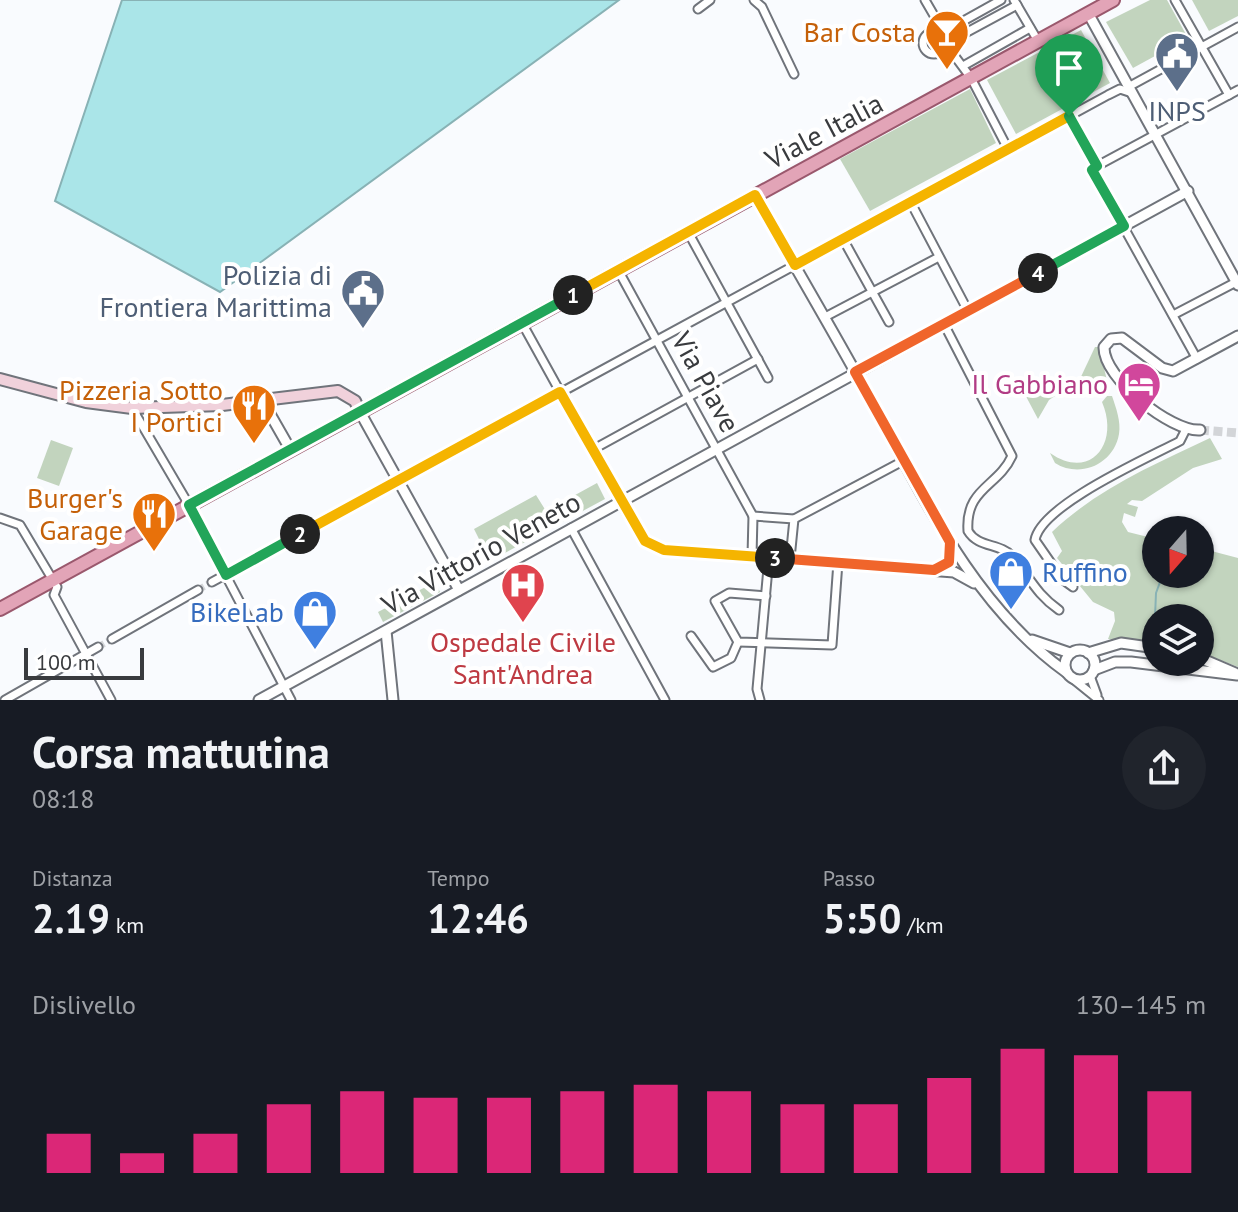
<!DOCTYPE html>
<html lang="it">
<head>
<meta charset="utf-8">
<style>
  body { margin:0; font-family:"PT Sans",sans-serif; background:#20242c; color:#f1f3f6; height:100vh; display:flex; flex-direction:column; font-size:30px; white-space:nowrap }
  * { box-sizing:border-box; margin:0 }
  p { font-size:26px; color:#9ea1a6 }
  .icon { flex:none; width:44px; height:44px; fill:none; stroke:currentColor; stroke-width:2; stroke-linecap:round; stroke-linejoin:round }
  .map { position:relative; height:700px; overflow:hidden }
  .details { display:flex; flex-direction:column; background:#171b24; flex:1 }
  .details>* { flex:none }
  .needle { width:52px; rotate:200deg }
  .tools { position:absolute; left:1142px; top:516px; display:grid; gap:16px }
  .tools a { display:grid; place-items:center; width:72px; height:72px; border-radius:50%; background:#171b24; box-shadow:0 2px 6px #0004; font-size:40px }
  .scale { position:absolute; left:24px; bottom:20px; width:120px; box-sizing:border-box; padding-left:8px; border:4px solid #393b3e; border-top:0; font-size:22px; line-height:28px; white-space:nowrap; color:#393b3e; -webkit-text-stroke:6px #fff; paint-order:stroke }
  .pin { position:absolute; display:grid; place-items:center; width:68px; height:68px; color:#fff; margin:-82px -34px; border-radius:50% 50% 50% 0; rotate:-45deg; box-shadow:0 0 8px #0007 }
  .pin .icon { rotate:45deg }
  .km { position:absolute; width:40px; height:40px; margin:-20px; border-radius:50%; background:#222; color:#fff; font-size:22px; line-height:40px; text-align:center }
  .round { display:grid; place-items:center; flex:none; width:84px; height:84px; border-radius:42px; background:#20242c }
  .overview { display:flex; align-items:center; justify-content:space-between; height:136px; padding:0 32px }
  h1 { font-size:44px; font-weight:800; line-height:60px }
  .stats { display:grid; grid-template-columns:repeat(3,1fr); gap:12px; height:136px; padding:8px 32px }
  .stats div { display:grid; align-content:center }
  .stats b { font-size:40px; font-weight:800 }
  .stats small { font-size:22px; font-weight:400 }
  .stats p { font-size:22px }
  .chart { height:224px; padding:16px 32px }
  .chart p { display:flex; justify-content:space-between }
  .chart svg { width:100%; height:144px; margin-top:8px; stroke:#db2777; stroke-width:6 }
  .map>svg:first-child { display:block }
  .green { fill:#c2d4be }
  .water { fill:#aae5e8; stroke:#88b2b5; stroke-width:2 }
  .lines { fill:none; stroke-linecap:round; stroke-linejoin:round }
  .stream { stroke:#88b2b5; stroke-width:2 }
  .minor-tunnel { stroke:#d3d5d8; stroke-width:7; stroke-dasharray:7 3.5; stroke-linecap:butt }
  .tertiary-tunnel { stroke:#d3d5d8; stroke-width:9; stroke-dasharray:9 4.5; stroke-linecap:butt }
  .minor-casing { stroke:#70747b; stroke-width:11 }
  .tertiary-casing { stroke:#70747b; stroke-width:13 }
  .secondary-casing { stroke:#70747b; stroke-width:14 }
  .primary-casing { stroke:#9a586d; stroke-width:16 }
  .minor { stroke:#fff; stroke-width:7 }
  .tertiary { stroke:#fff; stroke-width:9 }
  .secondary { stroke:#f0d1db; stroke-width:10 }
  .primary { stroke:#e2a4b7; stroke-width:12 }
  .split-1-casing { stroke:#fff; stroke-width:16 }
  .split-2-casing { stroke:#fff; stroke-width:16 }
  .split-3-casing { stroke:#fff; stroke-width:16 }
  .split-4-casing { stroke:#fff; stroke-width:16 }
  .split-5-casing { stroke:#fff; stroke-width:16 }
  .split-1 { stroke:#f5b400; stroke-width:10 }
  .split-2 { stroke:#22a559; stroke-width:10 }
  .split-3 { stroke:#f5b400; stroke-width:10 }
  .split-4 { stroke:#f0652b; stroke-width:10 }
  .split-5 { stroke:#22a559; stroke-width:10 }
  .labels { text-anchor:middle; stroke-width:8; stroke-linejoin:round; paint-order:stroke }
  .food-label { font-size:28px; fill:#c56008; stroke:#fff; text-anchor:end }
  .service-label { font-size:28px; fill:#4e5e75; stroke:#fff }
  .street-label { font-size:28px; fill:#393b3e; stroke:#fff }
  .hotel-label { font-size:28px; fill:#b23c85; stroke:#fff; text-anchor:end }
  .shop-label { font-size:28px; fill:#366cbe; stroke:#fff; text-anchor:start }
  .health-label { font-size:28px; fill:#be3a42; stroke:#fff }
</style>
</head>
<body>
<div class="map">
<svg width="1238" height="700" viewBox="0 0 1238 700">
  <rect width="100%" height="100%" fill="#f9fbfe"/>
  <g class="green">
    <path d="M1150,0H1167L1188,38L1133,68L1106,22Z"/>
    <path d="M1192,0H1238V16L1209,31Z"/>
    <path d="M1081,30L1110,83L1016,134L987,80Z"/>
    <path d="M970,89L996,143L870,211L840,159Z"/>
    <path d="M1095,347H1099L1109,389L1094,396L1082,391L1079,381Z"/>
    <path d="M1026,377L1053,386L1058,394L1049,400L1038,419L1021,387Z"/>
    <path d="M1107,396H1112C1116,408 1121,421 1119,434C1114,464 1080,479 1055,463L1050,453C1090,481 1120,444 1102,402Z"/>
    <path d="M1210,438L1222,459L1193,468L1142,501L1132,500L1127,504L1138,507L1135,517L1124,513L1122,522L1128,532L1156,539V574H1200V548L1238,558V667L1200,652V618H1156V642L1108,639L1115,621L1114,612L1093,602L1057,558L1062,551L1052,532C1097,489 1155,464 1210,438Z"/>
    <path d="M51,440L73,448L59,486L37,478Z"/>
    <path d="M597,483L605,499L490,561L474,529L536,495L546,511Z"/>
    <path d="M435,582L440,592L383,622L378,612Z"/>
  </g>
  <path class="water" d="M122,0H619L220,292L55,201Z"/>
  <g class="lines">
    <path class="stream" d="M1154,641L1156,593L1163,574"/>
    <g class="minor-tunnel">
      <path d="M198,590L212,582"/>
      <path d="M98,647L112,639"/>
    </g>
    <path class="tertiary-tunnel" d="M1200,430L1238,433"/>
    <g class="minor-casing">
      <g id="minor">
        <path d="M754,0L762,7L794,74"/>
        <path d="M925,0L943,31"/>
        <path d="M1014,0L1038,41"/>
        <path d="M1175,0L1229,95"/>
        <path d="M698,9L710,0"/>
        <circle cx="934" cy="43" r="11"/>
        <path d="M940,34L1001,0"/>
        <path d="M945,40L958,37L1017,5"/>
        <path d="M945,43L971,78L1008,149"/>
        <path d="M963,66L1030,28"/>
        <path d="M1130,86L1238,27"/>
        <path d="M1069,116L1097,166L1092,170L1197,359"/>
        <path d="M1097,166L1238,90"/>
        <path d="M910,201L968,311"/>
        <path d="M688,232L768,378"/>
        <path d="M843,239L889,322"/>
        <path d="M618,270L753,516"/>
        <path d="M1173,315L1238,281"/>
        <path d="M825,317L939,257"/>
        <path d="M522,323L620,500"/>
        <path d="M944,324L1012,456C998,487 965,488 968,531C978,548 1000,543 1012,556C1030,577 1035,593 1059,610"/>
        <path d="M132,408L189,505L291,700"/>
        <path d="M592,450L758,359"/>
        <path d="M0,518L20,525L57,587L54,595L111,700"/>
        <path d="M794,519L903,461"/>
        <path d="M571,528L665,700"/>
        <path d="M752,556L753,516L794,519L790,559"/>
        <path d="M212,582L1108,95L1120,89L1132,93"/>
        <path d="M1073,587L1062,579L1035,540C1041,505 1148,458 1180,441L1185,431"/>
        <path d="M766,596L729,593L715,601L738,642L832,645L838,562"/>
        <path d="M691,636L713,667L731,658L738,642"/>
        <path d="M112,639L198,590"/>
        <path d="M1090,676L1097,695"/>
        <path d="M1073,679L1099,700"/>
        <path d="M5,700L98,647"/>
        <path d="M760,700L757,689L769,557"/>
      </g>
    </g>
    <g class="tertiary-casing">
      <g id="tertiary">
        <path d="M1088,13L1238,285"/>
        <path d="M755,195C790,259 828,322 863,386C920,489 969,602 1066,672"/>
        <path d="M262,400L286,442"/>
        <path d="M360,412L459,590"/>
        <path d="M1200,430C1171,432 1103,378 1104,347L1111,339L1122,338L1162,368L1173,371L1238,336"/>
        <path d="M620,500L645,541L664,550L954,572L974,583"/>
        <path d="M935,569L949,562L951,546"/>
        <path d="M386,631L393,700"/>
        <path d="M1032,640L1070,653"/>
        <circle cx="1080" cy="665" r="15"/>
        <path d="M1088,653L1121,643L1156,648"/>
        <path d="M1200,658L1235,673"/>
        <path d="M1094,670L1115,662H1131L1237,675"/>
        <path d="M259,700L1188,191"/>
      </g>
    </g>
    <g class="secondary-casing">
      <path id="secondary" d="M0,379L86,402L132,408L222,405L338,391L355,401L360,412"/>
    </g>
    <g class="primary-casing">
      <path id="primary" d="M0,609L1113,0"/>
    </g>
    <use href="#minor" class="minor"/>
    <use href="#tertiary" class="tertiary"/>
    <use href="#secondary" class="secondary"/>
    <use href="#primary" class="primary"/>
  </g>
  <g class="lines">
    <g class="split-1-casing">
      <path id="split-1" d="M573,295L755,195L795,265L1069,116"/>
    </g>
    <g class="split-2-casing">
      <path id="split-2" d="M300,534L226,575L189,505L573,295"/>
    </g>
    <g class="split-3-casing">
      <path id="split-3" d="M300,534L560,392L645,541L664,550L775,558"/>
    </g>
    <g class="split-4-casing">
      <path id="split-4" d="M775,558L934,570L949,562L950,542L855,372L1038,273"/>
    </g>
    <g class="split-5-casing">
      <path id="split-5" d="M1038,273L1124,226L1092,170L1097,166L1069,116"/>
    </g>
    <use href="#split-1" class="split-1"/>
    <use href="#split-2" class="split-2"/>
    <use href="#split-3" class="split-3"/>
    <use href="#split-4" class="split-4"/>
    <use href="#split-5" class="split-5"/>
  </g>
  <defs>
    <g id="bar-pin" transform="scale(2.3)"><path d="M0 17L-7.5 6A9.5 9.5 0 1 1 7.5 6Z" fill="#e8710a" stroke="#fff"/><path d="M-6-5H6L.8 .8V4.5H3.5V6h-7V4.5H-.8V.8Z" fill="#fff"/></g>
    <g id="civic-pin" transform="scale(2.3)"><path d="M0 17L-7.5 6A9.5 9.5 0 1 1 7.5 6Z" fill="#5c6f8a" stroke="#fff"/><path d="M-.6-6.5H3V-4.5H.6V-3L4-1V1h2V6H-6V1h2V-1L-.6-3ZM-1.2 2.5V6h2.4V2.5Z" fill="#fff"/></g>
    <g id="hotel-pin" transform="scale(2.3)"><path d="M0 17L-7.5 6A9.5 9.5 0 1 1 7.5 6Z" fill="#d1479c" stroke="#fff"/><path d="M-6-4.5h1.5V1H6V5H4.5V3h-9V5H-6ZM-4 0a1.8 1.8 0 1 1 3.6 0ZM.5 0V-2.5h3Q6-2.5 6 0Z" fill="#fff"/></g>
    <g id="restaurant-pin" transform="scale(2.3)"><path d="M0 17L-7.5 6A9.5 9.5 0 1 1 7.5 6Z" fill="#e8710a" stroke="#fff"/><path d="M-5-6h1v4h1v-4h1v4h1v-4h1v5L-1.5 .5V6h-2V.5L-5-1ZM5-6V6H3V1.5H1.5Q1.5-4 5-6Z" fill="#fff"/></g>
    <g id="shop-pin" transform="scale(2.3)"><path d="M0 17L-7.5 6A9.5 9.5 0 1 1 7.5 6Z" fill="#3f7fe0" stroke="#fff"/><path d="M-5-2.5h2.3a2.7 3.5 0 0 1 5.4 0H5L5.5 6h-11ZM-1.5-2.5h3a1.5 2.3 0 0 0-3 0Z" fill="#fff"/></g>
    <g id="hospital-pin" transform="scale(2.3)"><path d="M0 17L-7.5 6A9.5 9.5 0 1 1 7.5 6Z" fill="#e0444e" stroke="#fff"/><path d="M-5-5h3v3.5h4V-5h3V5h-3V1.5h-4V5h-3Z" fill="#fff"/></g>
  </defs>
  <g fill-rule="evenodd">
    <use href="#bar-pin" x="947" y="32"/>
    <use href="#civic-pin" x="1177" y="54"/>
    <use href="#civic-pin" x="363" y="291"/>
    <use href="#hotel-pin" x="1139" y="384"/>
    <use href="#restaurant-pin" x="254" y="406"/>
    <use href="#restaurant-pin" x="154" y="514"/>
    <use href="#shop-pin" x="1011" y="572"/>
    <use href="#hospital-pin" x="523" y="585"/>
    <use href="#shop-pin" x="315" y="612"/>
  </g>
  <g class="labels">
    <g class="food-label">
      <text x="916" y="42">Bar Costa</text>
      <text x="223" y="400">Pizzeria Sotto<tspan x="223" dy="32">I Portici</tspan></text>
      <text x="123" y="508">Burger's<tspan x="123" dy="32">Garage</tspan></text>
    </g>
    <g class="service-label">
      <text x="1177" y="121">INPS</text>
      <text x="332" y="285" text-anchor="end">Polizia di<tspan x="332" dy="32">Frontiera Marittima</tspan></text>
    </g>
    <g class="street-label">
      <text transform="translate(824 131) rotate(-28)" y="10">Viale Italia</text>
      <text transform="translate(706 382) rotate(61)" y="10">Via Piave</text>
      <text transform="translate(481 553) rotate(-29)" y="10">Via Vittorio Veneto</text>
    </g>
    <g class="hotel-label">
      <text x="1108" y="394">Il Gabbiano</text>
    </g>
    <g class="shop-label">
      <text x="1042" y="582">Ruffino</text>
      <text x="284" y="622" text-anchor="end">BikeLab</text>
    </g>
    <g class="health-label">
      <text x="523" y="652">Ospedale Civile<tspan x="523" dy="32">Sant'Andrea</tspan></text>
    </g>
  </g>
</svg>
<div class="tools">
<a><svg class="needle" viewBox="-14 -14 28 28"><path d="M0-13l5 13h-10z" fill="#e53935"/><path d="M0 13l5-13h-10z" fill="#9ea1a6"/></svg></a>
<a><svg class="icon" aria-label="layers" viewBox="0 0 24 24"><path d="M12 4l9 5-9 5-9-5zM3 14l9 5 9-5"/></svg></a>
</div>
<div class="scale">100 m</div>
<div class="pin" style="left:1069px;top:116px;background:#1e9e55"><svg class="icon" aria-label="arrive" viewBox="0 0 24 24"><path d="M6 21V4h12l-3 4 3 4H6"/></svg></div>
<b class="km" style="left:573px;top:295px">1</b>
<b class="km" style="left:300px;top:534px">2</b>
<b class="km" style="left:775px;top:558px">3</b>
<b class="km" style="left:1038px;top:273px">4</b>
</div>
<section class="details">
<div class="overview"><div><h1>Corsa mattutina</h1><p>08:18</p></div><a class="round"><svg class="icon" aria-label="share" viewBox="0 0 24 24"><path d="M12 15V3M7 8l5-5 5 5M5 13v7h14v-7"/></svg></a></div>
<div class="stats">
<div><p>Distanza</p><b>2.19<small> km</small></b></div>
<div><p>Tempo</p><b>12:46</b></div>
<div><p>Passo</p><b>5:50<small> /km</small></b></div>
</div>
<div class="chart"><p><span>Dislivello</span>130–145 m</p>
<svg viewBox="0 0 160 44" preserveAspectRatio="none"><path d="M5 44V32M15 44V38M25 44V32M35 44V23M45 44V19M55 44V21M65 44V21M75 44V19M85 44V17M95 44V19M105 44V23M115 44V23M125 44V15M135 44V6M145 44V8M155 44V19"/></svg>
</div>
</section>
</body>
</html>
